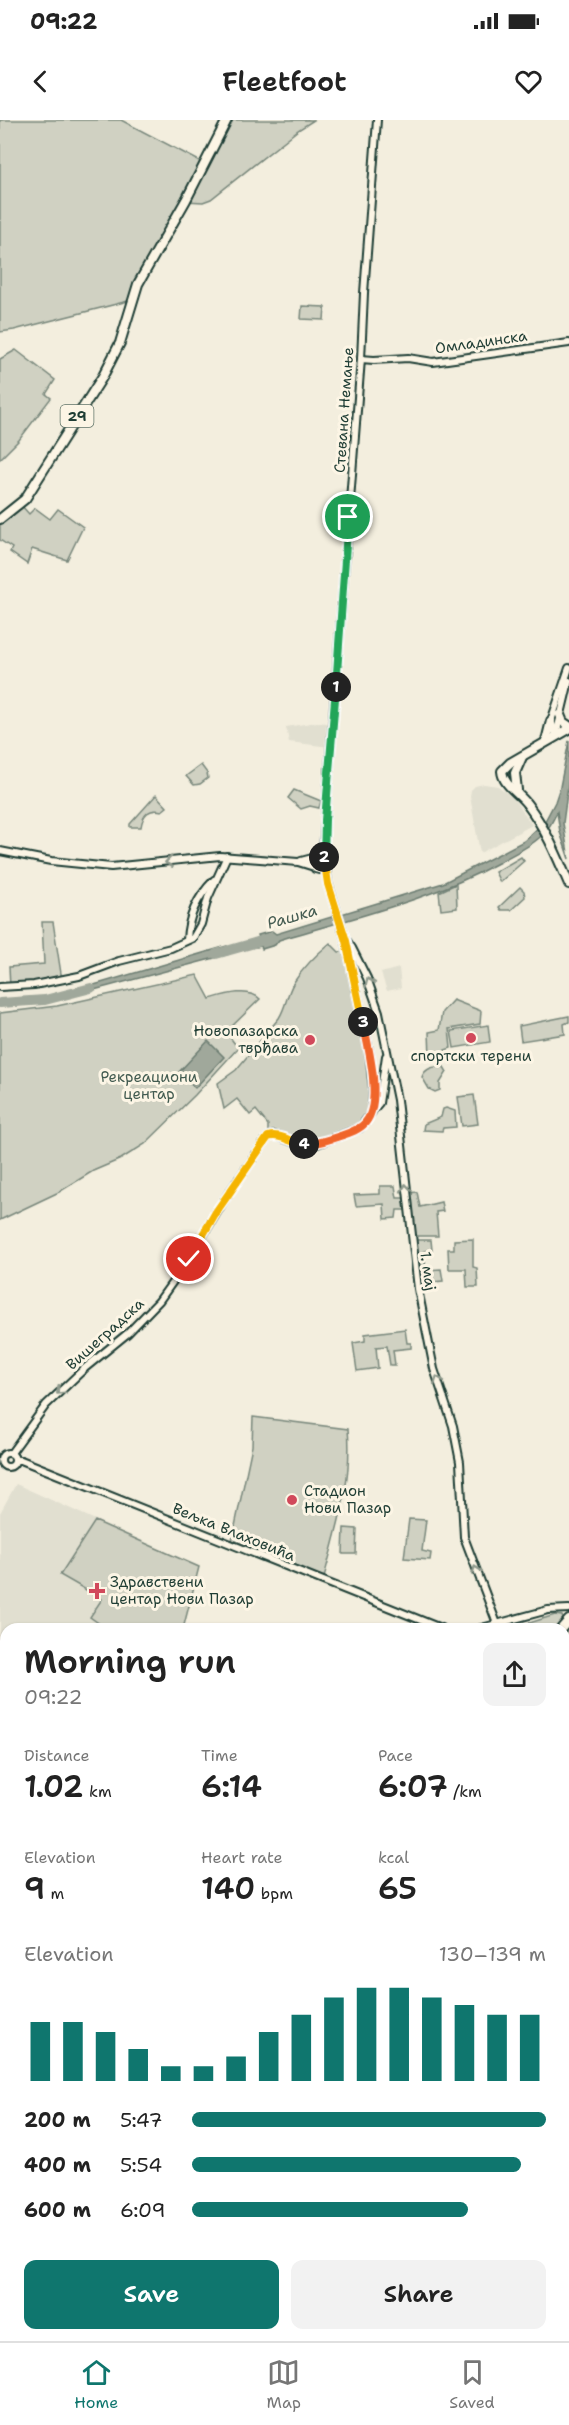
<!DOCTYPE html>
<html lang="en">
<head>
<meta charset="utf-8">
<style>
  body { margin:0; font-family:"Shantell Sans",sans-serif; background:#f2f2f2; color:#222; height:100vh; display:flex; flex-direction:column; font-size:22px; white-space:nowrap }
  * { box-sizing:border-box; margin:0 }
  p { font-size:20px; color:#767676 }
  .icon { flex:none; width:33px; height:33px; fill:none; stroke:currentColor; stroke-width:2; stroke-linecap:round; stroke-linejoin:round }
  .map { position:relative; flex:1; overflow:hidden }
  .side { position:absolute; left:0px; top:1503px; width:570px; height:718px; display:flex; flex-direction:column; background:#fff; border-radius:18px 18px 0 0; box-shadow:0 2px 4px #0004 }
  .side>* { flex:none }
  .pin { position:absolute; display:grid; place-items:center; width:51px; height:51px; color:#fff; margin:-26px; border:3px solid #fff; border-radius:50%; box-shadow:0 2px 6px #0007 }
  .km { position:absolute; width:30px; height:30px; margin:-15px; border-radius:50%; background:#222; color:#fff; font-size:16px; line-height:30px; text-align:center }
  .round { display:grid; place-items:center; flex:none; width:63px; height:63px; border-radius:12px; background:#f2f2f2 }
  .headline { display:flex; align-items:center; justify-content:space-between; height:102px; padding:0 24px }
  h1 { font-size:33px; font-weight:600; line-height:45px }
  .stats { display:grid; grid-template-columns:repeat(3,1fr); gap:9px; height:102px; padding:6px 24px }
  .stats div { display:grid; align-content:center }
  .stats b { font-size:30px; font-weight:600 }
  .stats small { font-size:16px; font-weight:400 }
  .stats p { font-size:16px }
  .chart { height:168px; padding:12px 24px }
  .chart p { display:flex; justify-content:space-between }
  .chart svg { width:100%; height:108px; margin-top:6px; stroke:#0f766e; stroke-width:6 }
  .cta { display:flex; gap:12px; margin-top:auto; padding:12px 24px }
  .cta a { flex:1; height:69px; border-radius:12px; background:#0f766e; color:#fff; font-size:24px; font-weight:600; line-height:69px; text-align:center }
  .cta a+a { background:#f2f2f2; color:#222 }
  ul { padding:0 24px; list-style:none; font-size:20px }
  li { display:grid; grid-template-columns:96px 72px 1fr; align-items:center; height:45px }
  li i { height:15px; border-radius:8px; background:#0f766e }
  .status { display:flex; justify-content:space-between; align-items:center; height:42px; padding:0 30px; background:#fff; direction:ltr }
  .status svg { height:16px; fill:currentColor }
  header { display:flex; justify-content:space-between; align-items:center; height:78px; padding:0 24px; background:#fff; font-size:27px; font-weight:600 }
  .tabs { display:flex; justify-content:space-around; align-items:center; height:84px; border-top:2px solid #e0e0e0; background:#fff; font-size:16px; color:#767676 }
  .tabs a { display:grid; justify-items:center; gap:3px }
  .tabs .current { color:#0f766e }
  .map>svg:first-child { display:block }
  .built { fill:#e1dfd0 }
  .green { fill:#d0d1c2; stroke:#78877b; stroke-width:1.5 }
  .water { fill:#a0a89b; stroke:#6c7d72; stroke-width:1.5 }
  .lines { fill:none; stroke-linecap:round; stroke-linejoin:round }
  .stream { stroke:#6c7d72; stroke-width:1.5 }
  .river { stroke:#a0a89b; stroke-width:10 }
  .minor-casing { stroke:#1f3d34; stroke-width:10 }
  .major-casing { stroke:#1f3d34; stroke-width:12 }
  .minor { stroke:#fcf5e5; stroke-width:6 }
  .major { stroke:#fcf5e5; stroke-width:8 }
  .oneway { stroke:#8e998c }
  .split-1-casing { stroke:#fff; stroke-width:12 }
  .split-2-casing { stroke:#fff; stroke-width:12 }
  .split-3-casing { stroke:#fff; stroke-width:12 }
  .split-4-casing { stroke:#fff; stroke-width:12 }
  .split-5-casing { stroke:#fff; stroke-width:12 }
  .split-1 { stroke:#22a559; stroke-width:8 }
  .split-2 { stroke:#22a559; stroke-width:8 }
  .split-3 { stroke:#f5b400; stroke-width:8 }
  .split-4 { stroke:#f0652b; stroke-width:8 }
  .split-5 { stroke:#f5b400; stroke-width:8 }
  .poi-dot { fill:#d1495b; stroke:#fcf5e5; stroke-width:2 }
  .labels { text-anchor:middle; stroke-width:6; stroke-linejoin:round; paint-order:stroke }
  .shield { fill:#fcf5e5; stroke:#617469; stroke-width:1.5 }
  .shield-label { font-size:14px; font-weight:bold; fill:#1f3d34 }
  .street-label { font-size:15px; fill:#1f3d34; stroke:#fcf5e5 }
  .poi-label { font-size:15px; fill:#1f3d34; stroke:#fcf5e5; text-anchor:start }
  .park-label { font-size:15px; fill:#425b50; stroke:#fcf5e5 }
  .water-label { font-size:16px; font-style:italic; fill:#465d53; stroke:#fcf5e5 }
</style>
</head>
<body>
<div class="status"><b>09:22</b><svg viewBox="0 0 49 12"><path d="M0 12V9h3v3zM5 12V6h3v6zM10 12V3h3v9zM15 12V0h3v12zM26 1h20v11H26zM47 4h2v5h-2z"/></svg></div>
<header><svg class="icon" aria-label="back" viewBox="0 0 24 24"><path d="M15 5l-7 7 7 7"/></svg>Fleetfoot<svg class="icon" aria-label="heart" viewBox="0 0 24 24"><path d="M12 20l-8-8c-3-5 5-10 8-4 3-6 11-1 8 4z"/></svg></header>
<div class="map">
<svg width="569" height="2221" viewBox="0 0 569 2221">
  <rect width="100%" height="100%" fill="#f3eede"/>
  <filter id="ink" filterUnits="userSpaceOnUse"><feTurbulence type="fractalNoise" baseFrequency=".0167" numOctaves="2"/><feDisplacementMap in="SourceGraphic" scale="12" xChannelSelector="R" yChannelSelector="G"/><feConvolveMatrix kernelMatrix="1 2 1 2 8 2 1 2 1" color-interpolation-filters="sRGB"/></filter>
  <g filter="url(#ink)">
    <g class="built">
      <path d="M317,602L326,603L332,606L330,627L289,622L286,607Z"/>
      <path d="M484,664L498,666L513,678L532,705L480,733L470,676L471,670L475,666Z"/>
      <path d="M399,848L401,868L387,871L381,853Z"/>
      <path d="M16,1364L199,1447L183,1509H6V1712L0,1719V1393Z"/>
      <path d="M569,1534V1600L564,1598V1540Z"/>
    </g>
    <g class="green">
      <path d="M0,0H121L205,44L227,0H314L298,10L211,79L203,82L185,81L132,180L14,210L0,212Z"/>
      <path d="M302,186L325,187L324,200L301,199Z"/>
      <path d="M16,230L55,260L46,274L51,278L19,320L0,339V239Z"/>
      <path d="M21,385L29,394L35,388L50,399L58,389L83,407L67,440L32,429L27,444L10,432L12,428L0,420V401Z"/>
      <path d="M201,645L207,653L208,658L200,664L194,665L186,656Z"/>
      <path d="M294,670L321,681L319,688L310,686L301,689L288,678Z"/>
      <path d="M156,675L167,687L162,691C149,688 143,694 141,707H130V704Z"/>
      <path d="M521,737L524,741L500,762L495,752Z"/>
      <path d="M456,764L457,788L441,790L439,772Z"/>
      <path d="M520,767L524,771L525,777L511,790H501L499,787Z"/>
      <path d="M42,802H53L62,860L10,867L9,847L44,844Z"/>
      <path d="M330,823L339,832L347,831L369,930L372,992L364,1005L317,1024L268,1017V1005L256,990L250,995L237,979L224,989L218,963L236,950L279,898C286,887 287,873 294,862C303,848 317,834 330,823Z"/>
      <path d="M197,855L210,879C224,875 249,867 260,879L226,912L238,928L195,975L145,1024L121,1039L93,1051L59,1072L0,1100V893L57,886Z"/>
      <path d="M453,880L481,891L480,904L449,909L451,928L445,930L446,936L430,937L429,912L439,910L442,892Z"/>
      <path d="M569,896V902L564,904L565,914L521,921L519,906Z"/>
      <path d="M488,905L490,922L454,928L451,911Z"/>
      <path d="M444,947L447,952L440,963V970L435,972L429,969L422,957C425,948 434,946 444,947Z"/>
      <path d="M474,975L478,1004L462,1006L458,977Z"/>
      <path d="M446,988L455,991L456,1007L443,1008L442,1011L423,1010L424,1004L441,997L443,989Z"/>
      <path d="M380,1066H395L397,1078H405L406,1090H397L396,1098L385,1099L384,1084L356,1086L354,1075L380,1074Z"/>
      <path d="M417,1072L420,1087L441,1082L443,1091L436,1092L438,1116H415L409,1073Z"/>
      <path d="M473,1119V1147L477,1148L478,1167H467L466,1149H449L448,1129H454V1120Z"/>
      <path d="M416,1120H431L432,1130L424,1131L426,1150L441,1149L443,1161L422,1163Z"/>
      <path d="M405,1209L407,1223H411V1228L393,1230L395,1245H390L387,1226L376,1227L378,1248L357,1251L353,1223L365,1221V1214Z"/>
      <path d="M253,1297L348,1309C353,1361 336,1411 323,1461L231,1425L252,1326Z"/>
      <path d="M409,1399L426,1400L422,1431L431,1433L430,1440L404,1438Z"/>
      <path d="M95,1401L199,1447L183,1509H107L90,1497L102,1479L60,1455Z"/>
      <path d="M344,1408L357,1409L356,1434H343Z"/>
      <path d="M555,1495L562,1496L563,1499L556,1509H510Z"/>
    </g>
    <g class="water">
      <path d="M569,621V658L563,703L569,739L560,712L557,692C552,702 548,711 539,718C528,728 513,734 500,742C431,780 355,797 279,820L275,825L262,829L261,826L256,827L254,819L259,818L258,815L272,811L276,814L443,763L524,721L545,701L555,682L560,667Z"/>
      <path d="M227,826L230,834L79,874L80,869Z"/>
      <path d="M208,921L224,937L195,968L179,952Z"/>
    </g>
    <g class="lines">
      <g class="stream">
        <path d="M564,1779L569,1780"/>
        <path d="M0,2020L6,2014"/>
      </g>
      <g class="river">
        <path d="M216,834L268,819"/>
        <path d="M0,883L45,880L91,868"/>
      </g>
      <g class="minor-casing">
        <g id="minor">
          <path d="M361,239L374,240L408,238L433,242L569,223"/>
          <path d="M556,615L551,601L569,548"/>
          <path d="M556,615L569,561"/>
          <path d="M0,731L51,741L111,747L220,736L298,742L314,747"/>
          <path d="M325,740L323,731L325,700L361,239L364,173L377,0"/>
          <path d="M301,741L320,736L325,740V747L319,750L315,749L312,743L313,739"/>
          <path d="M326,745L328,763L345,818L352,828L367,858L379,892L397,980L418,1169L434,1249L453,1306L460,1342L464,1417L499,1509"/>
          <path d="M187,820C188,796 198,776 214,760"/>
          <path d="M0,867L34,865L79,856L119,841L171,828L193,818L201,804L208,778L227,736"/>
          <path d="M372,991L379,983L386,936"/>
          <circle cx="8" cy="1340" r="7"/>
          <path d="M11,1333L46,1285L85,1248L128,1213L159,1181L189,1139L228,1074L268,1017L274,1015L296,1023L317,1024L360,1008L372,992L373,970L369,930L346,822"/>
          <path d="M15,1340H21L443,1509"/>
          <path d="M478,1509L548,1490L569,1489"/>
          <path d="M0,1766L6,1768"/>
        </g>
      </g>
      <g class="major-casing">
        <g id="major">
          <path d="M0,399L25,379L103,256L120,223L138,164L186,80L227,0"/>
          <path d="M560,595L563,602L569,606"/>
          <path d="M569,609L510,643L502,651C503,665 519,673 527,684C546,709 557,736 569,764"/>
          <path d="M546,621L551,601"/>
          <path d="M517,670L515,653L522,637"/>
          <path d="M561,1509L569,1500"/>
          <path d="M564,1669L569,1677"/>
          <path d="M0,1980L6,1978"/>
        </g>
      </g>
      <use href="#minor" class="minor"/>
      <use href="#major" class="major"/>
    </g>
    <defs><path id="oneway-chevron" d="M-2-3.5L2.5 0L-2 3.5" fill="none" stroke-width="1.6" stroke-linecap="round" stroke-linejoin="round" transform="scale(1.5)"/></defs>
    <g class="oneway">
      <use href="#oneway-chevron" transform="translate(169 742) rotate(173)"/>
      <use href="#oneway-chevron" transform="translate(369 862) rotate(-113)"/>
      <use href="#oneway-chevron" transform="translate(406 1068) rotate(-95)"/>
      <use href="#oneway-chevron" transform="translate(438 1260) rotate(-111)"/>
      <use href="#oneway-chevron" transform="translate(60 1271) rotate(137)"/>
      <use href="#oneway-chevron" transform="translate(476 1450) rotate(-111)"/>
    </g>
  </g>
  <g class="lines" filter="url(#ink)">
    <g class="split-1-casing">
      <path id="split-1" d="M336,567L348,397"/>
    </g>
    <g class="split-2-casing">
      <path id="split-2" d="M324,737L325,700L336,567"/>
    </g>
    <g class="split-3-casing">
      <path id="split-3" d="M324,737L328,764L346,821L363,902"/>
    </g>
    <g class="split-4-casing">
      <path id="split-4" d="M304,1024C318,1024 327,1020 340,1016C349,1013 359,1010 365,1003C383,983 368,926 363,902"/>
    </g>
    <g class="split-5-casing">
      <path id="split-5" d="M189,1139L216,1092L268,1017C280,1013 291,1023 304,1024"/>
    </g>
    <use href="#split-1" class="split-1"/>
    <use href="#split-2" class="split-2"/>
    <use href="#split-3" class="split-3"/>
    <use href="#split-4" class="split-4"/>
    <use href="#split-5" class="split-5"/>
  </g>
  <g class="poi-dot">
    <circle cx="471" cy="918" r="6"/>
    <circle cx="310" cy="920" r="6"/>
    <circle cx="292" cy="1380" r="6"/>
    <path d="M94 1462h6v6h6v6h-6v6h-6v-6h-6v-6h6z"/>
  </g>
  <g class="labels">
    <rect class="shield" x="60.5" y="285" width="33" height="22" rx="4.5"/>
    <g class="shield-label">
      <text x="77" y="301">29</text>
    </g>
    <g class="street-label">
      <text transform="translate(481 222) rotate(-8)" y="5">Омладинска</text>
      <text transform="translate(344 290) rotate(-86)" y="5">Стевана Немање</text>
      <text transform="translate(428 1151) rotate(82)" y="5">1. мај</text>
      <text transform="translate(105 1214) rotate(-42)" y="5">Вишеградска</text>
      <text transform="translate(234 1412) rotate(22)" y="5">Вељка Влаховића</text>
    </g>
    <g class="poi-label">
      <text x="298" y="916" text-anchor="end">Новопазарска<tspan x="298" dy="17">тврђава</tspan></text>
      <text x="471" y="941" text-anchor="middle">спортски терени</text>
      <text x="304" y="1376">Стадион<tspan x="304" dy="17">Нови Пазар</tspan></text>
      <text x="110" y="1467">Здравствени<tspan x="110" dy="17">центар Нови Пазар</tspan></text>
    </g>
    <g class="park-label">
      <text x="149" y="962">Рекреациони<tspan x="149" dy="17">центар</tspan></text>
    </g>
    <g class="water-label">
      <text transform="translate(292 796) rotate(-16)" y="6">Рашка</text>
    </g>
  </g>
</svg>
<div class="pin" style="left:348px;top:397px;background:#1e9e55"><svg class="icon" aria-label="arrive" viewBox="0 0 24 24"><path d="M6 21V4h12l-3 4 3 4H6"/></svg></div>
<div class="pin" style="left:189px;top:1139px;background:#d93025"><svg class="icon" aria-label="check" viewBox="0 0 24 24"><path d="M5 12l5 5 9-10"/></svg></div>
<b class="km" style="left:336px;top:567px">1</b>
<b class="km" style="left:324px;top:737px">2</b>
<b class="km" style="left:363px;top:902px">3</b>
<b class="km" style="left:304px;top:1024px">4</b>
<section class="side">
<div class="headline"><div><h1>Morning run</h1><p>09:22</p></div><a class="round"><svg class="icon" aria-label="share" viewBox="0 0 24 24"><path d="M12 15V3M7 8l5-5 5 5M5 13v7h14v-7"/></svg></a></div>
<div class="stats">
<div><p>Distance</p><b>1.02<small> km</small></b></div>
<div><p>Time</p><b>6:14</b></div>
<div><p>Pace</p><b>6:07<small> /km</small></b></div>
</div>
<div class="stats">
<div><p>Elevation</p><b>9<small> m</small></b></div>
<div><p>Heart rate</p><b>140<small> bpm</small></b></div>
<div><p>kcal</p><b>65</b></div>
</div>
<div class="chart"><p><span>Elevation</span>130–139 m</p>
<svg viewBox="0 0 160 44" preserveAspectRatio="none"><path d="M5 44V20M15 44V20M25 44V24M35 44V31M45 44V38M55 44V38M65 44V34M75 44V24M85 44V17M95 44V10M105 44V6M115 44V6M125 44V10M135 44V13M145 44V17M155 44V17"/></svg>
</div>
<ul>
<li><b>200 m</b>5:47<i style="width:100%"></i></li>
<li><b>400 m</b>5:54<i style="width:93%"></i></li>
<li><b>600 m</b>6:09<i style="width:78%"></i></li>
</ul>
<div class="cta"><a>Save</a><a>Share</a></div>
</section>
</div>
<nav class="tabs">
<a class="current"><svg class="icon" aria-label="home" viewBox="0 0 24 24"><path d="M3 11l9-7 9 7M6 9v11h12V9"/></svg>Home</a>
<a><svg class="icon" aria-label="map" viewBox="0 0 24 24"><path d="M3 6l6-2 6 2 6-2v14l-6 2-6-2-6 2zM9 4v14M15 6v14"/></svg>Map</a>
<a><svg class="icon" aria-label="saved" viewBox="0 0 24 24"><path d="M7 4h10v16l-5-4-5 4z"/></svg>Saved</a>
</nav>
</body>
</html>
